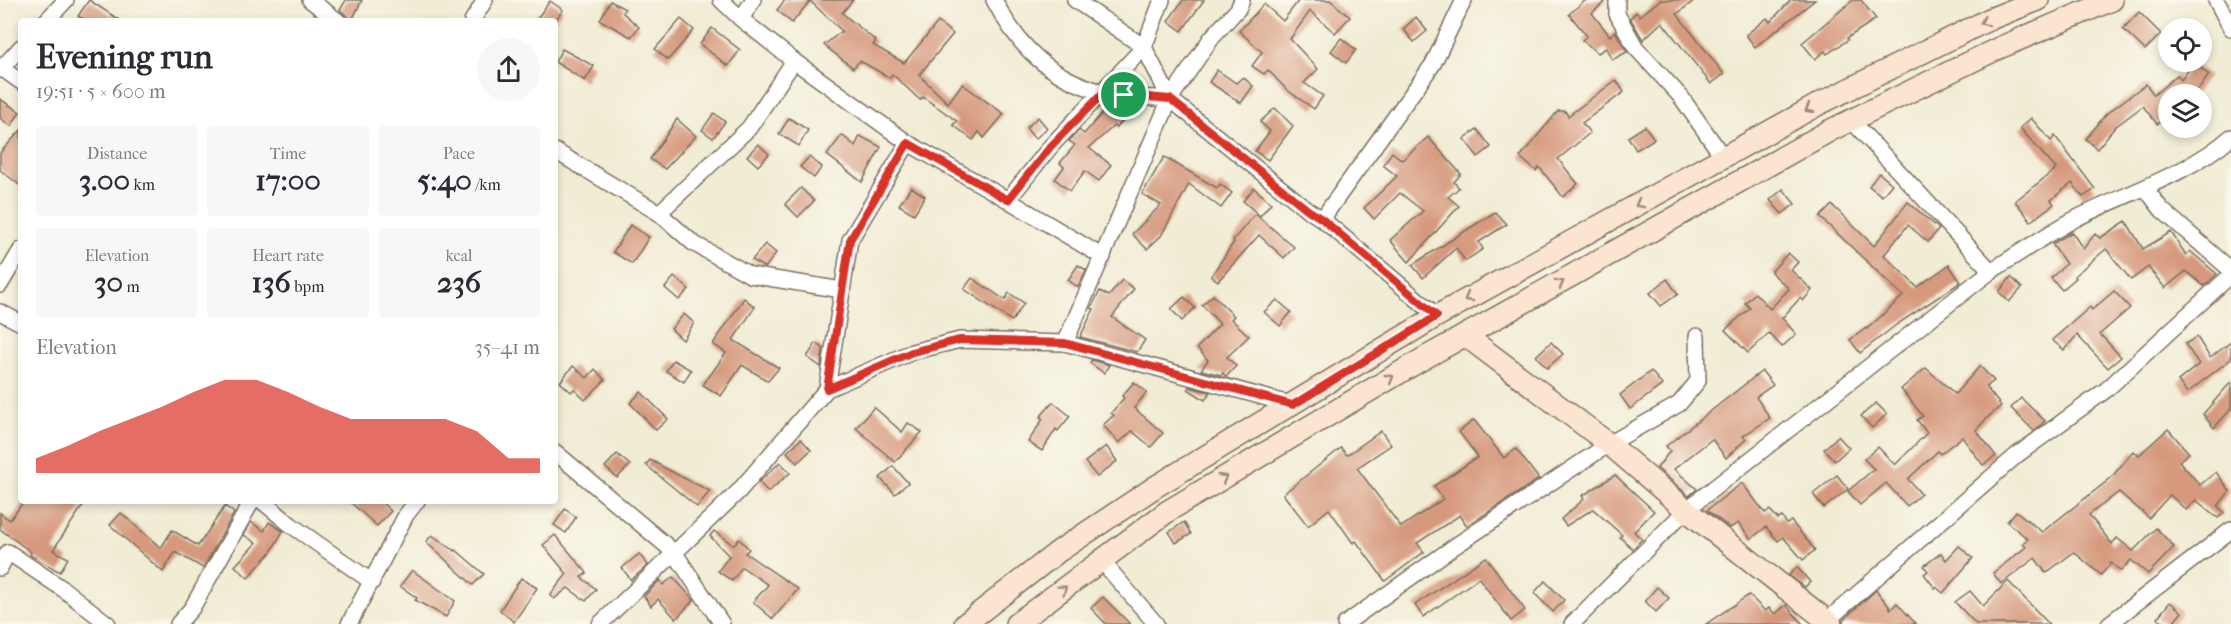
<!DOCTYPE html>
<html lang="en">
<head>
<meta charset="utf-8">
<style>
  body { margin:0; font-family:"IM FELL French Canon",serif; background:#f7f7f7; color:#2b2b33; height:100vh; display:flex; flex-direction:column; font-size:22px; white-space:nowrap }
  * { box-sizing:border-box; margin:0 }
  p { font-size:20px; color:#7c7c81 }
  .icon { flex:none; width:33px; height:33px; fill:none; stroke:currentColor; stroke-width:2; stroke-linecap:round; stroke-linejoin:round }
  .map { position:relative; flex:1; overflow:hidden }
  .sheet { position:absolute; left:18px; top:18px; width:540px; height:486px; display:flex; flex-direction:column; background:#fff; border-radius:6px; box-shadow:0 3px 9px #0003 }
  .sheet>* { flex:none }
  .buttons { position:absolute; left:2158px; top:18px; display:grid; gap:12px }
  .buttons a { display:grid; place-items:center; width:54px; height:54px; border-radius:50%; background:#fff; box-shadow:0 3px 9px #0003; font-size:30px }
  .pin { position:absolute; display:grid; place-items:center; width:51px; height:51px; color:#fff; margin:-26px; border:3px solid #fff; border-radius:50%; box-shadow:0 2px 6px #0007 }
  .round { display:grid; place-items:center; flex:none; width:63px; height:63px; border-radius:32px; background:#f7f7f7 }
  .head { display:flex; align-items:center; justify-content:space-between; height:102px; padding:0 18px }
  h1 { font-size:33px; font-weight:700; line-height:45px }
  .metrics { display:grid; grid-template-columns:repeat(3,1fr); gap:9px; height:102px; padding:6px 18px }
  .metrics div { display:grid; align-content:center; border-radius:6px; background:#f7f7f7; text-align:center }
  .metrics b { font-size:30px; font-weight:700 }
  .metrics small { font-size:16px; font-weight:400 }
  .metrics p { font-size:16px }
  .chart { height:168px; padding:12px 18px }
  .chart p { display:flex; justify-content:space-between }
  .chart svg { width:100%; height:108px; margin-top:6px; fill:#d93025; opacity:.7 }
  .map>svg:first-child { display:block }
  .building { fill:#d6997d }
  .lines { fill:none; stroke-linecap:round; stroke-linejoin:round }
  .street-casing { stroke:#7b6e5e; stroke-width:18 }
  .secondary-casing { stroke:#7b6e5e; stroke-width:24 }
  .street { stroke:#fff; stroke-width:15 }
  .secondary { stroke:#fce5d0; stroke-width:21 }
  .oneway { stroke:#9c8877 }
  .route-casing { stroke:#fff; stroke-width:12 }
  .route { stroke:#d93025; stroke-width:8 }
</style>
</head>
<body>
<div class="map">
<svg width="2231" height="624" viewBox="0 0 2231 624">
  <rect width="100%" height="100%" fill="#fbf7ec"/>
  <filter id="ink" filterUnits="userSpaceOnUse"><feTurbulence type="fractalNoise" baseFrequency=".0167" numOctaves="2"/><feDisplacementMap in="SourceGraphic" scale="12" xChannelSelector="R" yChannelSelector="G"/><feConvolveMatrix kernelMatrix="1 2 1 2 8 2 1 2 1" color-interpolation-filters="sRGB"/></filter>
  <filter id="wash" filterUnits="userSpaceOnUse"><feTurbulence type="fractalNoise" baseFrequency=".008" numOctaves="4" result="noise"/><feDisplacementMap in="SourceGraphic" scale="24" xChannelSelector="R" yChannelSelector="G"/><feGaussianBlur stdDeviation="1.35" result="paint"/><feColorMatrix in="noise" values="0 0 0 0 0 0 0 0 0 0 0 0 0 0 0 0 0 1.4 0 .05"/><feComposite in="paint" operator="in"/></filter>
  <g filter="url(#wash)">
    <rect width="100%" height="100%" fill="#f1ecd4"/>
    <g id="blocks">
      <g class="building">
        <path d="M89,0L121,21H86L78,16Z"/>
        <path d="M346,0H362L352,20L340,10Z"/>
        <path d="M785,0H853L842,13L876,41L873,45L904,63L938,22L953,34L919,75L948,103L962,84L1004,114L984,138L979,132L973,140L953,125L957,121L923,97L920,100L892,74L890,78L860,61L853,68L824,45L842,31L810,1L792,23L777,10Z"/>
        <path d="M1183,0H1204L1182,31L1168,21Z"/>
        <path d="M1299,0H1330L1350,17L1335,33L1310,11L1290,39L1318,69L1304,83L1323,96L1314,109L1287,90L1268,70L1264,74L1252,66L1262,52L1239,31L1264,4L1283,21Z"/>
        <path d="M1586,0H1607L1592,13L1610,36L1615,31L1627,52L1612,60L1606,48L1598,53L1582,40L1587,36L1569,14Z"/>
        <path d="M1660,0H1695L1677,14L1724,74L1711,84L1662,22L1643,40L1630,18L1636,12L1640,16Z"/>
        <path d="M1791,0H1815L1755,47L1746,35L1767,18L1770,22Z"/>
        <path d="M1853,0H1861L1876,19L1847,38L1848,40L1827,54L1825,51L1815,59L1802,43Z"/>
        <path d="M550,1L563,10L555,21H535Z"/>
        <path d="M610,1L625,9L623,13L639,27L631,37L600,20Z"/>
        <path d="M2139,12L2161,34L2145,50L2123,29Z"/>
        <path d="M1416,17L1427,31L1414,42L1403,29Z"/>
        <path d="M681,19L694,30L668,60L655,49Z"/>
        <path d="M712,28L740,50L728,66L700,44Z"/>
        <path d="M1341,38L1356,50L1346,63L1331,51Z"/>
        <path d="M562,49L594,66L585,81L555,62Z"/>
        <path d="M2194,63L2209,75L2195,94H2169V115L2157,124L2143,106L2115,127L2097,149L2086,139L2106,114L2146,84L2154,95L2177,75L2181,80Z"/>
        <path d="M1217,70L1236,83L1243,77L1253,86L1241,103L1209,82Z"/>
        <path d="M1616,80L1624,92L1582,123L1590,133L1558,159L1578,184L1563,197L1539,167L1536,171L1520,157L1558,111H1565L1568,116Z"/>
        <path d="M0,99L20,112L11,126L0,118Z"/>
        <path d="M1110,104H1114L1127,116L1116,128L1114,126L1089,148L1111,165L1099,181L1085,171L1070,191L1055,179L1064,167L1060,163L1075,145L1069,141L1079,130L1084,134Z"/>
        <path d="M1275,108L1293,126L1268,160L1255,151L1270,131L1260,122Z"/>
        <path d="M714,113L725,122L713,138L702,130Z"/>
        <path d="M1038,117L1047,128L1035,139L1026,128Z"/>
        <path d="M789,118L808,130L799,146L779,134Z"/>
        <path d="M2031,118L2051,141L2055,136L2095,189L2083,197L2072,183L2051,200L2054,204L2031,221L2015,201L2056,169L2020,128Z"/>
        <path d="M677,119L696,136L665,169L650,159Z"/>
        <path d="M1645,126L1654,139L1636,150L1628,137Z"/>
        <path d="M1477,129L1491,147L1478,157L1464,139Z"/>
        <path d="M21,130V186L0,170V153Z"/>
        <path d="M842,135L855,146L860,136L881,147L862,182L827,155Z"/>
        <path d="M1428,137L1461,174L1454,182L1459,188L1448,197L1459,206L1409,262L1390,240L1423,211L1400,193L1374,219L1364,208L1397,176L1383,165L1392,152L1402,160Z"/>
        <path d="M758,144L769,154L758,166L747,156Z"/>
        <path d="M809,157L822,167L814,178L800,167Z"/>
        <path d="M1164,157L1217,188L1220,184L1232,193L1221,208L1189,184L1161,236L1147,249L1132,234L1161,205L1142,194Z"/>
        <path d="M1879,173L1892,184L1882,196L1869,186Z"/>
        <path d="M911,187L925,196L914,214L899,205Z"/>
        <path d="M801,188L814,201L798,217L785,204Z"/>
        <path d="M1254,188L1271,203L1260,216L1243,201Z"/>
        <path d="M1783,189L1795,204L1782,214L1770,200Z"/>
        <path d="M1908,202L1939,229L1928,242L1908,225L1884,255L1917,287L1949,265L1961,282L1896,325L1860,353L1850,340L1866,328L1867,329L1903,296L1820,217L1832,205L1874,246Z"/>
        <path d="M1495,212L1507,224L1479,242L1483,249L1465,261L1456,248L1423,278L1412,265Z"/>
        <path d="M1255,214L1294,247L1284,258L1259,235L1218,281L1211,276L1234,242L1233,240Z"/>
        <path d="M2126,221L2143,249L2171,232L2186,255L2190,251L2217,274L2204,286L2186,271L2165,288L2148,267L2131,280L2106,249L2074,276L2076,278L2062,290L2051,278L2066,264L2052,244L2072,232L2083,249L2095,234L2100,238Z"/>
        <path d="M630,225L649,237L632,264L613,252Z"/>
        <path d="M765,244L776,253L765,268L752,260Z"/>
        <path d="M1788,253L1798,262L1791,270L1812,290L1803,301L1800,298L1782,318L1796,334L1782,347L1769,333L1748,353L1725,330L1750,308L1745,303L1755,293L1770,309L1789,289L1771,272Z"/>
        <path d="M1078,265L1086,270L1078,287L1068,280Z"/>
        <path d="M674,277L689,289L679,300L665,288Z"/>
        <path d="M2011,277L2022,288L2009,302L1999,292Z"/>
        <path d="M972,278L1005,300L1009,293L1024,303L1012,321L964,289Z"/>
        <path d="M1667,279L1678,294L1661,306L1650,293Z"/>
        <path d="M1122,280L1134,289L1112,317L1145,340L1137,352L1080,337L1094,309L1091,308L1100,291L1109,296Z"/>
        <path d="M2114,291L2130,308L2100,334L2121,357L2108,368L2077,335L2064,350L2052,340L2090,307L2092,310Z"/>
        <path d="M1213,295L1234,316L1231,319L1249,336L1227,357L1236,366L1226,377L1223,373L1221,375L1201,370L1208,360L1197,348L1220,324L1202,305Z"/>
        <path d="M1184,297L1195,308L1182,321L1171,309Z"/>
        <path d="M744,298L755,307L733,340L779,368L768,381L742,365L721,396L703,385L726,353L713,344Z"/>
        <path d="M1277,300L1291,312L1280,326L1264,312Z"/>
        <path d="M684,314L694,323L683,340L671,329Z"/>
        <path d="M2197,337L2210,358L2231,342V359L2187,393L2178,381L2199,364L2185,344Z"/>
        <path d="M1551,342L1563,354L1547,368L1536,356Z"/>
        <path d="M816,343L823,348L821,367L807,357Z"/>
        <path d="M673,360L691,370L684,382L666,371Z"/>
        <path d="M1092,360L1109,365L1104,373L1090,363Z"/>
        <path d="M573,366L587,378L595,369L605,380L585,400L574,389L571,392L560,382Z"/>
        <path d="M1980,366L1994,381L1986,387L2001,406L1988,417L1976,430L1996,456L1983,465L1962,437L1940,454L1938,451L1908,479L1921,494L1907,506L1886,483L1860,505L1848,491L1874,469L1864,459L1878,447L1895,465L1927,433L1917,420L1923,416L1901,389L1926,368L1955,394Z"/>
        <path d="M1651,371L1662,385L1630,409L1620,395Z"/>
        <path d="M1762,371L1773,385L1756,397L1770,418L1743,436L1746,439L1726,458L1712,439L1674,469L1697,489L1689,496L1657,468L1670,451L1666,446Z"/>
        <path d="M1134,382L1147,392L1134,408L1163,433L1151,447L1132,431L1119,443L1103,425L1114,415L1111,413L1124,398L1122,396Z"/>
        <path d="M2231,382V409L2214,428L2203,414Z"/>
        <path d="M1189,387L1210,392L1205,400L1188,389Z"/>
        <path d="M641,392L668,419L656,430L630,403Z"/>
        <path d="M2021,398L2045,421L2034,431L2011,408Z"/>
        <path d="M1053,402L1070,416L1058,431L1056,429L1042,451L1028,442L1043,419L1040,417Z"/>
        <path d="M1876,403L1887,414L1872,428L1861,416Z"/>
        <path d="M874,407L902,432L908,423L922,432L895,462L856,428Z"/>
        <path d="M1474,420L1504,458L1516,449L1539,479L1467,526L1460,515L1417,543L1424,552L1385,581L1356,541L1353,543L1329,509L1308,526L1283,494L1341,448L1347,455L1381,431L1391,445L1357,468L1401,527L1443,499L1434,486L1478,457L1459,432Z"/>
        <path d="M2168,429L2189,453L2179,461L2200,485L2216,472L2230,491L2218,506L2224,513L2218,518L2196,500L2186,510L2170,495L2149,518L2119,492L2089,515L2112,544L2117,538L2133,551L2156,528L2174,547L2148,574L2131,560L2121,571L2111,563L2101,575L2074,552L2046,573L2035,558L2001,584L1993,573L2026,547L2023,543L2028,539L2007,522L2016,511L2042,532L2111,478L2133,451L2139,455Z"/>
        <path d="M1838,436L1849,448L1835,461L1824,449Z"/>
        <path d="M801,439L811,450L797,463L787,452Z"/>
        <path d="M1106,446L1117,461L1097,477L1085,462Z"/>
        <path d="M617,454L630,465L617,478L605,467Z"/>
        <path d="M650,460L682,477L710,491L697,507L646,465Z"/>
        <path d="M780,462L790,473L768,492L759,482Z"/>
        <path d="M893,466L908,483L895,494L880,478Z"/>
        <path d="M1615,475L1654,511L1634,532L1642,539L1633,549L1620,537L1622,535L1593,509L1566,526L1561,519L1584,499L1582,496Z"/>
        <path d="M1837,475L1848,489L1824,508L1813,494Z"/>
        <path d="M1742,483L1765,513L1770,510L1778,519L1782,517L1787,524L1791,521L1815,550L1803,560L1783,537L1778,541L1766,527L1751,539L1738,523L1730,528L1709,512L1707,510Z"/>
        <path d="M24,501H86L53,550L68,558L60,572L30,555L31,552L0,529V513L10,520Z"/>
        <path d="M349,501H380L391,511L377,526Z"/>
        <path d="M225,506L234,513L203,568L175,552L163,572L110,525L121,513L161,548L172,530L198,546Z"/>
        <path d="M565,509L576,517L566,533L554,525Z"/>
        <path d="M251,522L264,531L269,522L283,531L271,552L248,578L235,566L256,543L244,535Z"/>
        <path d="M1184,522L1191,534L1176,543L1169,532Z"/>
        <path d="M714,531L733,545L739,539L749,549L745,553L798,589L773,619L753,602L768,585L742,567L732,581L718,571L729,556L710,536Z"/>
        <path d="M432,535L455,551L456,550L484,574L473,585L426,542Z"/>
        <path d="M555,535L587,573L581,577L596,589L586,601L568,588L554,599L550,595L567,574L543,545Z"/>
        <path d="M1959,546L1973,558L1943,593L1936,587L1935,588L1924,574L1928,571L1924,566L1941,553L1946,560Z"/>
        <path d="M639,554L648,565L631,580L622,568Z"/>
        <path d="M1486,557L1525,610L1511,621L1479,578L1423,617L1415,605Z"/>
        <path d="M1797,567L1810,582L1805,587L1789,575Z"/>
        <path d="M412,570L455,601L446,617L415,600L417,598L400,586Z"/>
        <path d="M673,577L694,600L676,619L658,599L651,606L644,596L660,580L663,585Z"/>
        <path d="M521,578L537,588L514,622L500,610Z"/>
        <path d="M1545,581L1564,600L1553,612L1534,593Z"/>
        <path d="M2008,581L2049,624H1976L1955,602L1970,591L1983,606Z"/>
        <path d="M1657,587L1669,598L1656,612L1645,601Z"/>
        <path d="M1876,590L1891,609L1897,603L1916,624H1843V620Z"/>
        <path d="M1749,595L1765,611L1769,608L1775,614L1786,605L1803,624H1706Z"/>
        <path d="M1103,597L1130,624H1106L1091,608Z"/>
        <path d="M2170,602L2182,612L2172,624H2166L2157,618Z"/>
      </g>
    </g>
  </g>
  <g filter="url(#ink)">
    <use href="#blocks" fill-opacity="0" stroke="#7b6e5e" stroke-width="1.5"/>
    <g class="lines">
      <g class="street-casing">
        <g id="street">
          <path d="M310,0L338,21"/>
          <path d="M721,0L741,19L794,61L908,143L1008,200L1103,257"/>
          <path d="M994,0C1019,48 1049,77 1102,92C1123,98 1149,97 1170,99"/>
          <path d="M1075,0L1144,47L1170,99L1308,210L1322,219L1437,316"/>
          <path d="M1617,0V14L1636,48L1681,97L1723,157"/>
          <path d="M2216,0L2231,28"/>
          <path d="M741,19L753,0"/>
          <path d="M46,21L66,0"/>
          <path d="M472,21L485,0"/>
          <path d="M0,67L21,82"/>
          <path d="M0,70L21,47"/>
          <path d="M1851,120L1991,271C2020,253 2048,233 2077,218C2129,192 2187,175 2231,137"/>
          <path d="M555,151L659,213L693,243L750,275L842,290"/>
          <path d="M2145,188L2162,210L2231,270"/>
          <path d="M1008,200L1051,146L1144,47L1162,0"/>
          <path d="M659,213L749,128L794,61"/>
          <path d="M1322,219L1433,64L1464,0"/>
          <path d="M0,285L21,250"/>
          <path d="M0,312L21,323"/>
          <path d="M1065,343L1170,99L1212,37L1238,9L1242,0"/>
          <path d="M827,389L850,240L908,143"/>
          <path d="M555,452L674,552L722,624"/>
          <path d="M262,501L291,525L372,582"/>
          <path d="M1101,560L1156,624"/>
          <path d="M0,568L8,552L63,589L108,624"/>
          <path d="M178,624L192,608L252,501"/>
          <path d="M349,624L406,515L417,501"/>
          <path d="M600,624L738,492L827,389L912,352L960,340L1065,343L1293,405"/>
          <path d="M1345,624L1455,546L1609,444L1679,404L1698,381L1697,336"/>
          <path d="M1572,624L1686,510L1991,271"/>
          <path d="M1823,624L2017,455L2106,390L2231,275"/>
          <path d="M2109,624L2231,530"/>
        </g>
      </g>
      <g class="secondary-casing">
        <g id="secondary">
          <path d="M1466,336L1609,444L1686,510L1831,624"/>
          <path d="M965,624L1059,551L1155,487L1437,316L1819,104L1990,19L2038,0"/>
          <path d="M1016,624L1168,511L1421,360L1831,130L1999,48L2112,0"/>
        </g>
      </g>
      <use href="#street" class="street"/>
      <use href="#secondary" class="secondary"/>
    </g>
    <defs><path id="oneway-chevron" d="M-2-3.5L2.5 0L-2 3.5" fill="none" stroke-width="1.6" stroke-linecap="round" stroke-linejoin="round" transform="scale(1.5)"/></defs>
    <g class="oneway">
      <use href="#oneway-chevron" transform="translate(1984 22) rotate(154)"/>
      <use href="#oneway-chevron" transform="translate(1809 109) rotate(151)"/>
      <use href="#oneway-chevron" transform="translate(1639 204) rotate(151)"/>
      <use href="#oneway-chevron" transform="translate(1560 283) rotate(-29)"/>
      <use href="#oneway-chevron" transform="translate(1468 298) rotate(151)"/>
      <use href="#oneway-chevron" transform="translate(1390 378) rotate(-31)"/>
      <use href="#oneway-chevron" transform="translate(1223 478) rotate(-31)"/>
      <use href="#oneway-chevron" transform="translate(1063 589) rotate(-37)"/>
    </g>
  </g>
  <g class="lines" filter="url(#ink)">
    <g class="route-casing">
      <path id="route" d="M1103,93L1170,99L1308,210L1322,219L1437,316L1293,405L1065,343L960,340L912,352L827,389L850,240L908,143L1008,200L1051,146Z"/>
    </g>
    <use href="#route" class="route"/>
  </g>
</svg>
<div class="buttons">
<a><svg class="icon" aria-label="locate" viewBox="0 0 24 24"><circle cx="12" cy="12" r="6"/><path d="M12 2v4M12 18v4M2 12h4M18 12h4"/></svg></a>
<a><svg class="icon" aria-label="layers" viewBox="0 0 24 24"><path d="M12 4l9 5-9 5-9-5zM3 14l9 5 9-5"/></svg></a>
</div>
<div class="pin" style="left:1124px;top:95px;background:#1e9e55"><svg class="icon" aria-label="arrive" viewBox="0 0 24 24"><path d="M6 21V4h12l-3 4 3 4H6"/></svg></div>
<section class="sheet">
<div class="head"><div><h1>Evening run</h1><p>19:51 · 5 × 600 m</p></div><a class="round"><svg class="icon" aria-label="share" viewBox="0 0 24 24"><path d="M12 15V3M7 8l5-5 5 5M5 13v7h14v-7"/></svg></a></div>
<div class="metrics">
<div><p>Distance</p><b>3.00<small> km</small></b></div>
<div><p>Time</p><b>17:00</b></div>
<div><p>Pace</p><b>5:40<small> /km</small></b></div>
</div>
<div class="metrics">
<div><p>Elevation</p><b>30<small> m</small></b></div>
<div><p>Heart rate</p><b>136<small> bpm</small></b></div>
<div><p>kcal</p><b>236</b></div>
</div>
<div class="chart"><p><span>Elevation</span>35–41 m</p>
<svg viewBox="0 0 160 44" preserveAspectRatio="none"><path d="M0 44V38L10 33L20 27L30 22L40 17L50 11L60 6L70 6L80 11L90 17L100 22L110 22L120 22L130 22L140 27L150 38L160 38V44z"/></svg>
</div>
</section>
</div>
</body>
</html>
